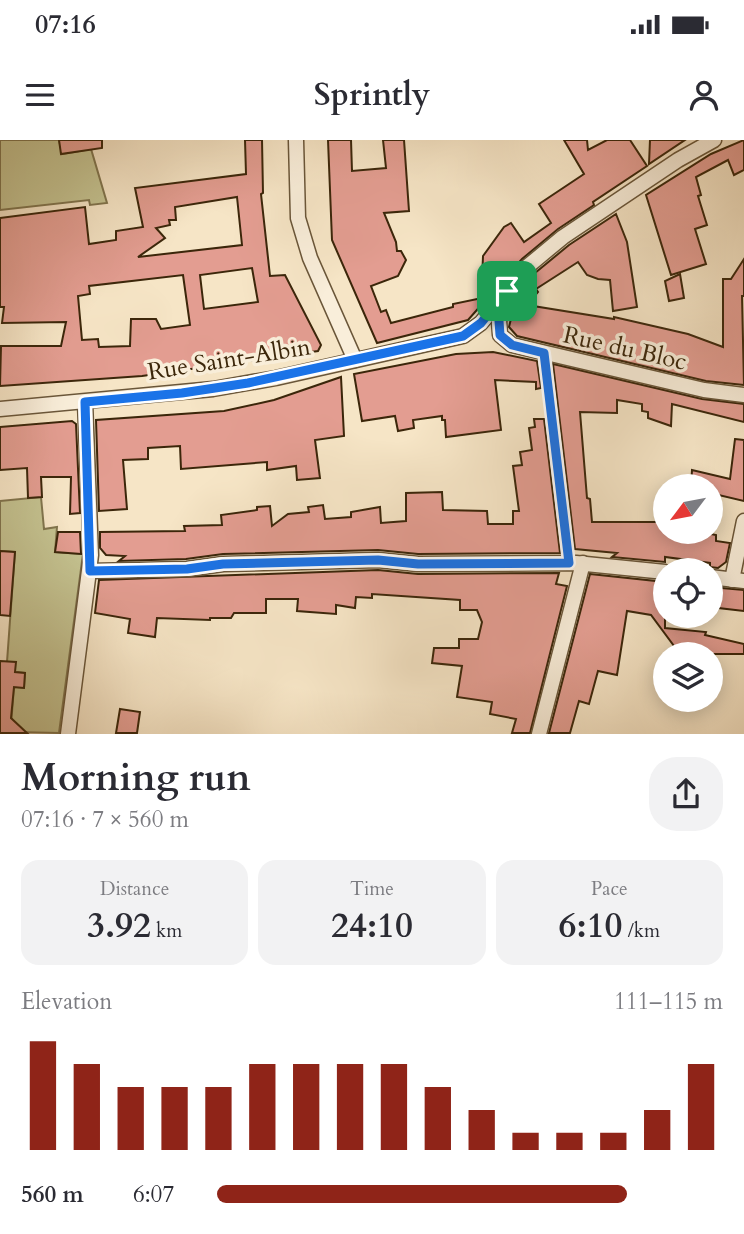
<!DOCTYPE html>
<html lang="en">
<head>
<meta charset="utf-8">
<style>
  body { margin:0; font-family:Cardo,serif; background:#f2f2f3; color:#2b2b33; height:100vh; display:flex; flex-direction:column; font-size:26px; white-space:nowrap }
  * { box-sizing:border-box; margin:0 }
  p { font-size:23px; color:#7c7c81 }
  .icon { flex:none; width:38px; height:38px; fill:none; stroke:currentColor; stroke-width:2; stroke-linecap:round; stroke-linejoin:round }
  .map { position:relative; height:594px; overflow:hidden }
  .side { display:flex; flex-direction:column; background:#fff; flex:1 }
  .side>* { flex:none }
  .needle { width:46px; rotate:238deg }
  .tools { position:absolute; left:653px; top:334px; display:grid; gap:14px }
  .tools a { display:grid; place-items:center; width:70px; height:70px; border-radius:50%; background:#fff; box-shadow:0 4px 18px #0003; font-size:35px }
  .pin { position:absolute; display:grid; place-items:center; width:60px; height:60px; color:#fff; margin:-30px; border-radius:14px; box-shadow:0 4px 10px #0006 }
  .round { display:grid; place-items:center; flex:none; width:74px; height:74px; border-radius:28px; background:#f2f2f3 }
  .head { display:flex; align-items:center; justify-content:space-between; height:119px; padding:0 21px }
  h1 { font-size:38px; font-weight:600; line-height:52px }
  .metrics { display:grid; grid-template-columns:repeat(3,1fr); gap:10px; height:119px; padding:7px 21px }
  .metrics div { display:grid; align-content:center; border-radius:18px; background:#f2f2f3; text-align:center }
  .metrics b { font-size:35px; font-weight:600 }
  .metrics small { font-size:19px; font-weight:400 }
  .metrics p { font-size:19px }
  .chart { height:196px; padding:14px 21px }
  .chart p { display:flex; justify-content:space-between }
  .chart svg { width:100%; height:126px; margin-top:7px; stroke:#8f2418; stroke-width:6 }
  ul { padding:0 21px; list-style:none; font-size:23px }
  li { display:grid; grid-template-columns:112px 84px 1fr; align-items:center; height:52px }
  li i { height:18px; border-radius:9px; background:#8f2418 }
  .status { display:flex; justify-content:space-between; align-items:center; height:49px; padding:0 35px; background:#fff; direction:ltr }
  .status svg { height:19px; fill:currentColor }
  header { display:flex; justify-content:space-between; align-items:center; height:91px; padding:0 21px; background:#fff; font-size:32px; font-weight:600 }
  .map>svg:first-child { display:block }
  .green { fill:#c4c290; stroke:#80744d; stroke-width:2 }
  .building { fill:#e39d91; stroke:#3b260a; stroke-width:2; fill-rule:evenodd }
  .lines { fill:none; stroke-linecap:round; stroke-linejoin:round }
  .pedestrian-casing { stroke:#6a5639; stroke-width:12 }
  .minor-casing { stroke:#6a5639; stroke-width:17 }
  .pedestrian { stroke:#f9eeda; stroke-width:10 }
  .minor { stroke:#f9eeda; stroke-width:14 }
  .route-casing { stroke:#fff; stroke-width:14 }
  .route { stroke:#1a73e8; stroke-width:9 }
  .labels { text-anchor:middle; stroke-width:7; stroke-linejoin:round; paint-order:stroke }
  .street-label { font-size:24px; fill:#3b260a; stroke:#f9eeda }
</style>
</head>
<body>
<div class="status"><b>07:16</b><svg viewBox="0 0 49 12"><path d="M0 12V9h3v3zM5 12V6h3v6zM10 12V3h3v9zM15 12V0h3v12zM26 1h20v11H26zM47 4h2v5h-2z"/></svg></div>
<header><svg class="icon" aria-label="menu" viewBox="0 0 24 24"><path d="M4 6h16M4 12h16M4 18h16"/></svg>Sprintly<svg class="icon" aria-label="person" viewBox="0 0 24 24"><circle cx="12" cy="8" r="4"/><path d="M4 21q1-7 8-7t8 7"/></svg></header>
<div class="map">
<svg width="744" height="594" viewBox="0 0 744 594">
  <rect width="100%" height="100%" fill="#f6e5c6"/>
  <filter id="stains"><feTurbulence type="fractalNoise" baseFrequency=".00286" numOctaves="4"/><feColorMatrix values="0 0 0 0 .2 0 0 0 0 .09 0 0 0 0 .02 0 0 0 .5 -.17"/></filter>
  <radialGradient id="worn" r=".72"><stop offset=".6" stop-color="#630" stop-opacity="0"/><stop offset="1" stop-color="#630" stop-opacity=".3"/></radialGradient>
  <g class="green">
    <path d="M0,0H59L62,14L91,9L107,63L90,65L89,60L0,70Z"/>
    <path d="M41,357L44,389L57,387L55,412L83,414L59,593L14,592L11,585L14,547L24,548L25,533L15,532V523L7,522L15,412L0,411V361Z"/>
  </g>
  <g class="building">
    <path d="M59,0H102V8L61,14Z"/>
    <path d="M245,0H262L263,53L261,54L270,136L285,135L321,205L318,211L142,236L0,246L1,206H61L66,182L2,183L4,167H0V78L85,67L89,104L116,100V91L143,87L135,48L246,34ZM237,57L242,105L138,117L165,98L156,88L170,85L169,80H176L175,67ZM252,128L258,162L204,169L200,135ZM183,135L190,185L161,189L156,179H131L130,206L99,207L98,199L82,200L78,156L90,154L89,146Z"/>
    <path d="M328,0H351L352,31L386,28L383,0H404L409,71L384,73L396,102L397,111H401L406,120L398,136L371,146L381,172L386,170L391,183L453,167V164L487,157L482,141L483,116L504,87L511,83L524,102L551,83L539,64L584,34L564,0H587L588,10L607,0H630L647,26L593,62L594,65L558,89L522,119L468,180L377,203L332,100Z"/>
    <path d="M650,0H685L649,24Z"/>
    <path d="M744,0V30L734,35L728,20L696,37L701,55L698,56L707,85L695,89L706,124L671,135L646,55L711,14Z"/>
    <path d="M616,74L627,102L637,167L613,171L610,140L598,139L587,135L578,122L536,149L538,152L527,165L614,179V177L688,194L723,207V139H731L744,119V156H742L744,245L706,241L517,196L509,187L517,154L535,133L569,105Z"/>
    <path d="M680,134L684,158L669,161L665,141Z"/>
    <path d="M493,212L537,221L541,248L536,249V242L495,240L501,290L446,297L445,280H442V276L413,280L414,288L398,291L395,276L362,281L354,234L456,214Z"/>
    <path d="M553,224L702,259L744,264V282L672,264L671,286L648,278V272L642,271V264L617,260V273L580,272L587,358L590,359L592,382H665V392H701L716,395V401L730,403L726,422L718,428L710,427V423L665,417V422L612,417L617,413L575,409Z"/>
    <path d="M341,237L344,296L315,300L320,338L297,340L296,326L267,330V322L181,329L180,306L148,308V319L123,320L127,369L99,371L96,280L224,271L274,260Z"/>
    <path d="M534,279H544L560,413L418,414L378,410L223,414L186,419L119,421L125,416L106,415L100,408V392L185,391L184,386L222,385L221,375L257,370V367L270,366L272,386L288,374L309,372L308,367L323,365L325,379L351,377V372L380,367L381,383L406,381V353L442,352L443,370L487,371L488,384H513V371H519L513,326L522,325L520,312L532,310L529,288L535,287Z"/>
    <path d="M72,281L76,284L80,373L70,374L71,337H41L42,357L28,358L27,328L0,330V287Z"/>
    <path d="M735,299L744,300V361L710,353V346H691L692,330L730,339Z"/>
    <path d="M58,392H80L81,414L55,412Z"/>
    <path d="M0,411L15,412L10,476L0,475Z"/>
    <path d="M378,430L418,434L559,433L556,444L567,446L530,593H512L516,579L490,574L492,562L457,557L462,526L432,523L434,508H459V499H478L482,482L477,470H460V460L372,454V458L356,457L355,468L336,465V474L297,471L298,459H266V473H234L231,478H210V480L157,478L155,497L128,493L130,479L95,473L99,440Z"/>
    <path d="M590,434L665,442V488L706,492L705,495L744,504V514H680L651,475L627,471L617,535L598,531L589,564L579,561L570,593H549Z"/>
    <path d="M710,447L744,450V471L710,467Z"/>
    <path d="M0,521L16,522L15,532L25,533L24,548L14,547L11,578L27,593H0Z"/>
    <path d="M120,569L140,572L137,593H116Z"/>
  </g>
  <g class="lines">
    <g class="pedestrian-casing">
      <path id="pedestrian" d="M544,213L569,423"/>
    </g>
    <g class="minor-casing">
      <g id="minor">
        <path d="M296,0L298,78L310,118L355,220"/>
        <path d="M714,0L678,20L563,97L528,126L507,151L499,181L500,195L512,205L704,250L744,255"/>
        <path d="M0,269L213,249L276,238L463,196L481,183L503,156"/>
        <path d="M90,431L187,429L223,424L378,420L418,424L576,423L665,432"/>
        <path d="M710,437L744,441"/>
        <path d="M732,440L744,381"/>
        <path d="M68,594L91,415L85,262"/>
        <path d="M539,594L583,423"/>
      </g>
    </g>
    <use href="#pedestrian" class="pedestrian"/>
    <use href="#minor" class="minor"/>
  </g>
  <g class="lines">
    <g class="route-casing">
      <path id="route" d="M507,151L499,181L500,195L512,205L544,213L569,423L418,424L378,420L223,424L187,429L90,431L85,262L182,253L248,243L463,196L481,183Z"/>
    </g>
    <use href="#route" class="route"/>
  </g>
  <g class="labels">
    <g class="street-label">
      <text transform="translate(625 208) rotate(13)" y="8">Rue du Bloc</text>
      <text transform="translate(229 219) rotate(-9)" y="8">Rue Saint-Albin</text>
    </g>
  </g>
  <rect width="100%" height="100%" filter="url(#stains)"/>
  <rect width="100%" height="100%" fill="url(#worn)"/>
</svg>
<div class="tools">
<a><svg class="needle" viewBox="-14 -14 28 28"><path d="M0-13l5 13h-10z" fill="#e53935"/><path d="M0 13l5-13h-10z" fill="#7c7c81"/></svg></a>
<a><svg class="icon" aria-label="locate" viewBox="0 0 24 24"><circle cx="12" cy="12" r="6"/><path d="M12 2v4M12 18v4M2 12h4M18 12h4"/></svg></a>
<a><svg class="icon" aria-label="layers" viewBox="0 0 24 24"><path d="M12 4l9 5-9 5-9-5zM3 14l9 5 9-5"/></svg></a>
</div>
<div class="pin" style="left:507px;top:151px;background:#1e9e55"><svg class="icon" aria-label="arrive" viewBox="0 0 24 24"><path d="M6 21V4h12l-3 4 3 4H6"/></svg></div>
</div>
<section class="side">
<div class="head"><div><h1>Morning run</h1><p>07:16 · 7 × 560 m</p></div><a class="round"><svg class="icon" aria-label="share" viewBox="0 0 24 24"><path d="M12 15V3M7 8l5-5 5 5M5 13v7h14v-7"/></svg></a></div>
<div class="metrics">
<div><p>Distance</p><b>3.92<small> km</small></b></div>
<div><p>Time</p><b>24:10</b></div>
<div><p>Pace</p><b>6:10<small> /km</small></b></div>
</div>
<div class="chart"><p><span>Elevation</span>111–115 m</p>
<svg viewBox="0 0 160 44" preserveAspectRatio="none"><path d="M5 44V6M15 44V14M25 44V22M35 44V22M45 44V22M55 44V14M65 44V14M75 44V14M85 44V14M95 44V22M105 44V30M115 44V38M125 44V38M135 44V38M145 44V30M155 44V14"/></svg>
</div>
<ul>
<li><b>560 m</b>6:07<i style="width:81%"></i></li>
</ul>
</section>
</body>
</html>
